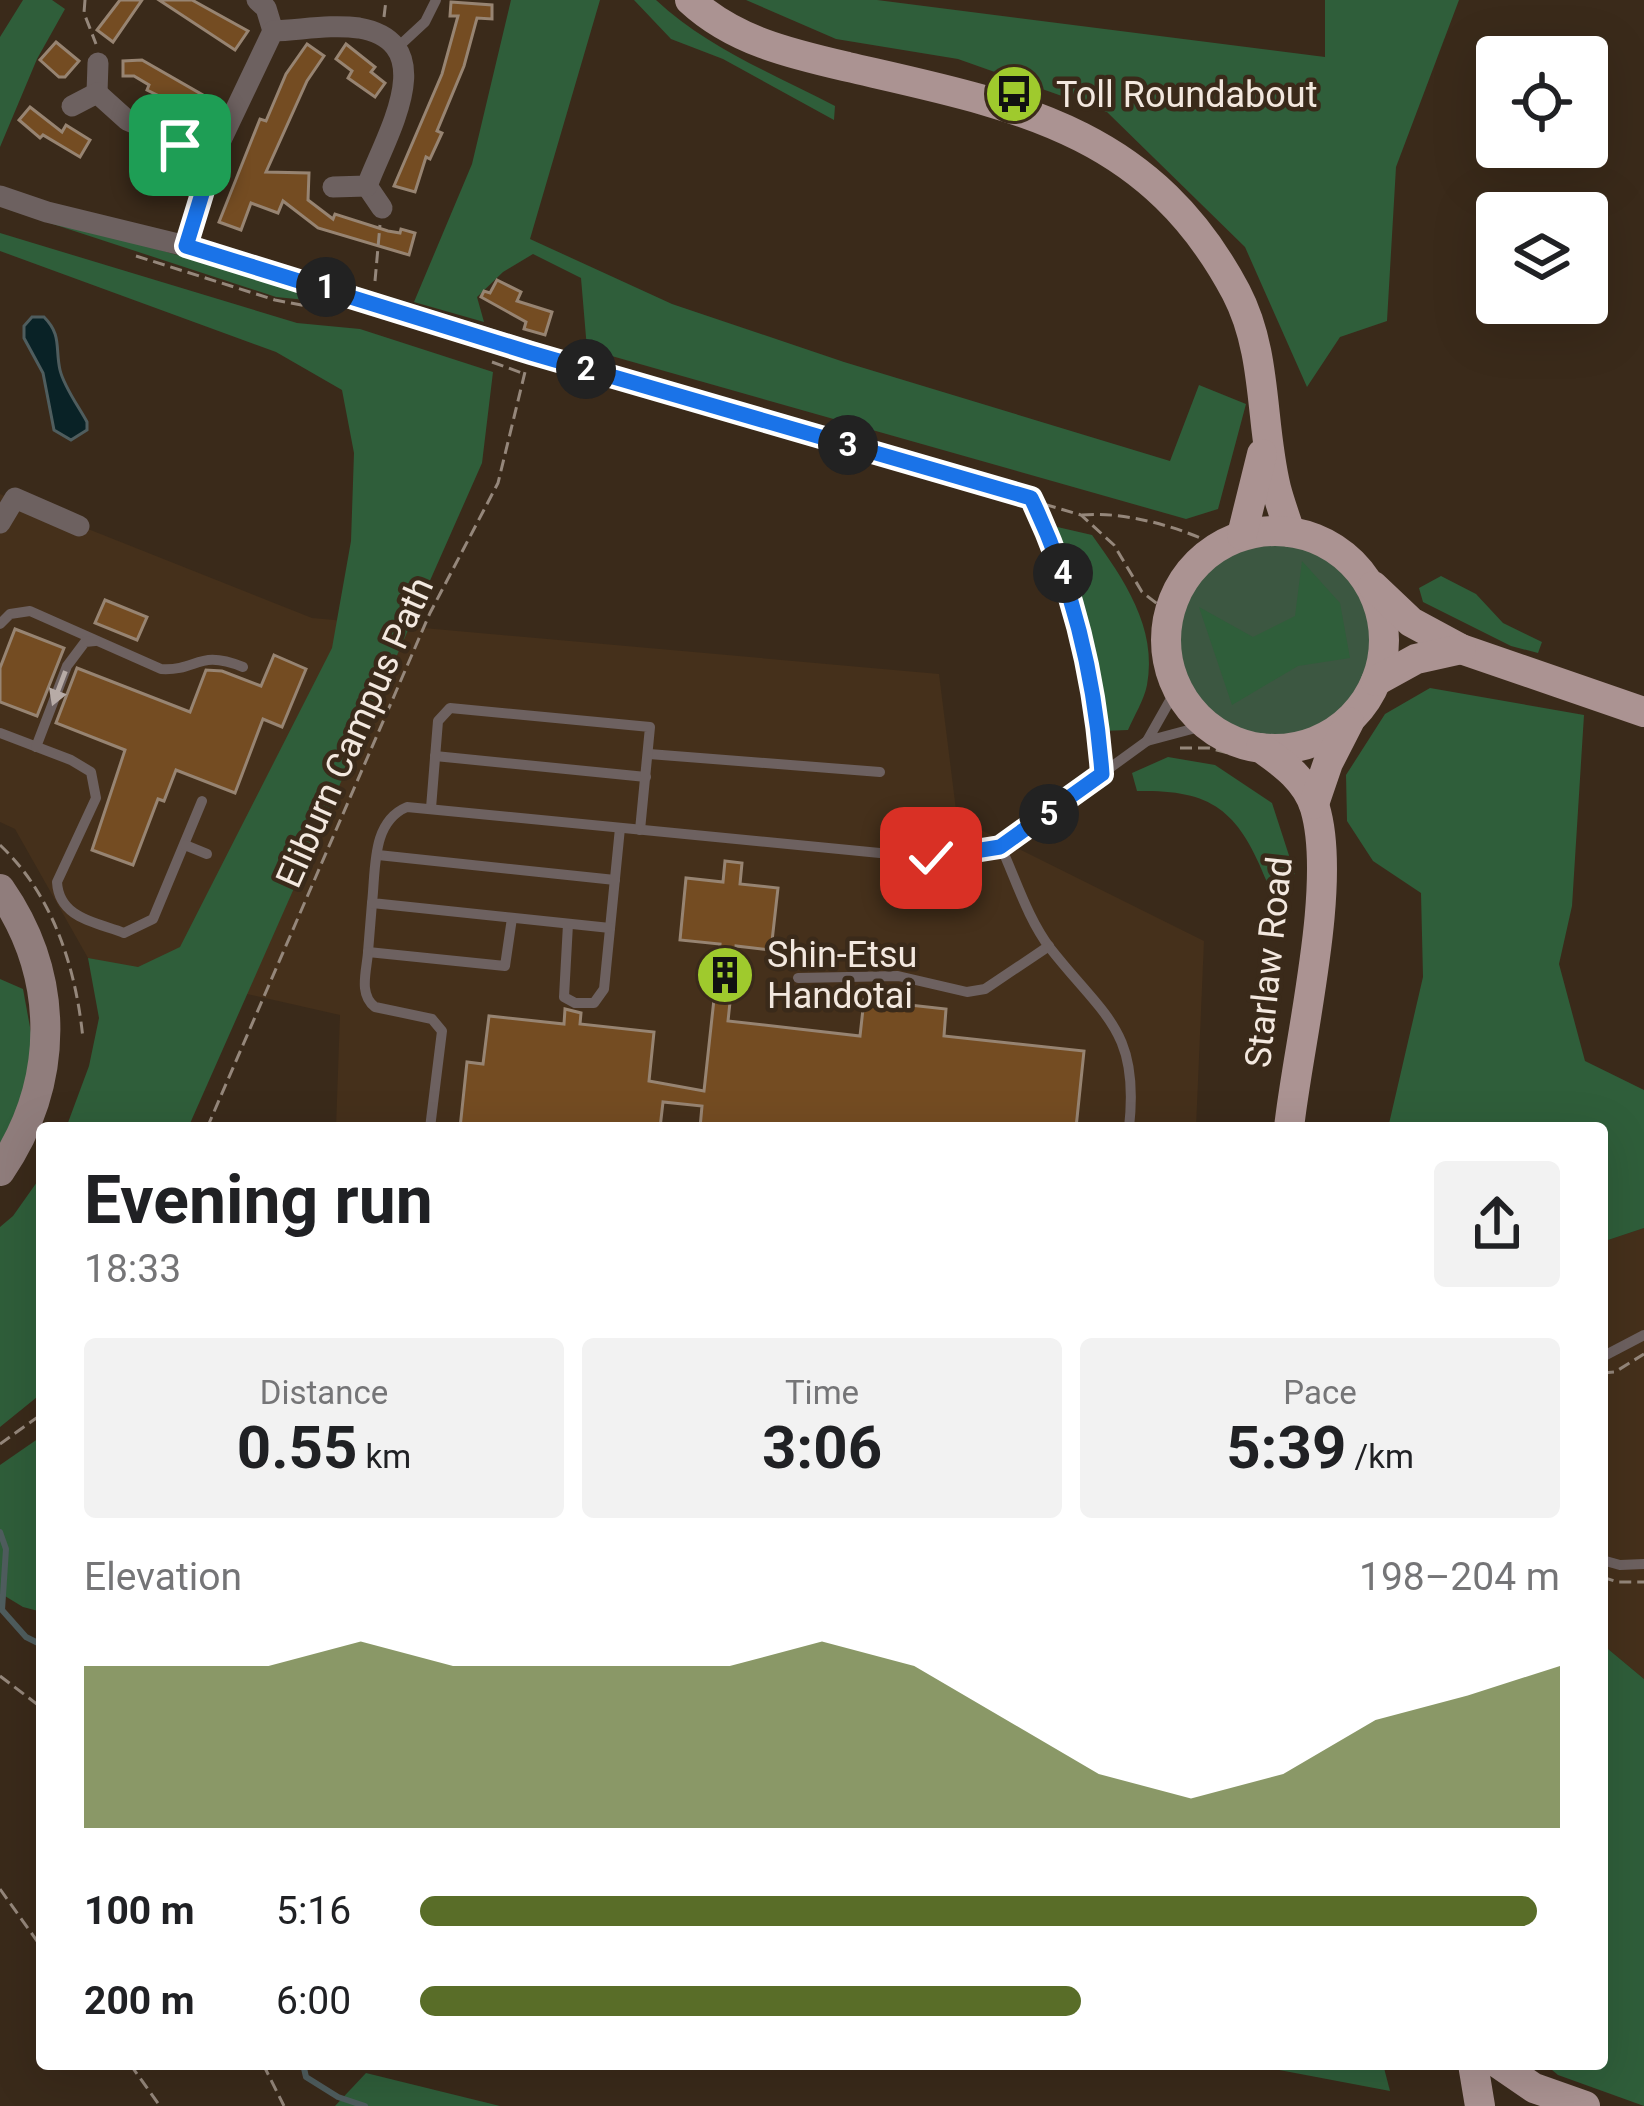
<!DOCTYPE html>
<html lang="en">
<head>
<meta charset="utf-8">
<style>
  body { margin:0; font-family:Roboto,sans-serif; background:#f2f2f2; color:#202124; height:100vh; display:flex; flex-direction:column; font-size:45px; white-space:nowrap }
  * { box-sizing:border-box; margin:0 }
  p { font-size:39px; color:#757577 }
  .icon { flex:none; width:66px; height:66px; fill:none; stroke:currentColor; stroke-width:2; stroke-linecap:round; stroke-linejoin:round }
  .map { position:relative; flex:1; overflow:hidden }
  .panel { position:absolute; left:36px; top:1122px; width:1572px; height:948px; display:flex; flex-direction:column; background:#fff; border-radius:12px; box-shadow:0 12px 48px #0002 }
  .panel>* { flex:none }
  .fabs { position:absolute; left:1476px; top:36px; display:grid; gap:24px }
  .fabs a { display:grid; place-items:center; width:132px; height:132px; border-radius:12px; background:#fff; box-shadow:0 12px 48px #0002; font-size:60px }
  .pin { position:absolute; display:grid; place-items:center; width:102px; height:102px; color:#fff; margin:-51px; border-radius:24px; box-shadow:0 6px 18px #0006 }
  .km { position:absolute; width:60px; height:60px; margin:-30px; border-radius:50%; background:#222; color:#fff; font-size:33px; line-height:60px; text-align:center }
  .round { display:grid; place-items:center; flex:none; width:126px; height:126px; border-radius:12px; background:#f2f2f2 }
  .overview { display:flex; align-items:center; justify-content:space-between; height:204px; padding:0 48px }
  h1 { font-size:66px; font-weight:700; line-height:90px }
  .stats { display:grid; grid-template-columns:repeat(3,1fr); gap:18px; height:204px; padding:12px 48px }
  .stats div { display:grid; align-content:center; border-radius:12px; background:#f2f2f2; text-align:center }
  .stats b { font-size:60px; font-weight:700 }
  .stats small { font-size:33px; font-weight:400 }
  .stats p { font-size:33px }
  .chart { height:336px; padding:24px 48px }
  .chart p { display:flex; justify-content:space-between }
  .chart svg { width:100%; height:216px; margin-top:12px; fill:#596d28; opacity:.7 }
  ul { padding:0 48px; list-style:none; font-size:39px }
  li { display:grid; grid-template-columns:192px 144px 1fr; align-items:center; height:90px }
  li i { height:30px; border-radius:15px; background:#596d28 }
  .map>svg:first-child { display:block }
  .built { fill:#45301b }
  .green { fill:#3c5741 }
  .forest { fill:#2f5e3a }
  .water { fill:#092226; stroke:#4f5d5e; stroke-width:3 }
  .lines { fill:none; stroke-linecap:round; stroke-linejoin:round }
  .stream { stroke:#4f5d5e; stroke-width:6 }
  .building { fill:#744c22; stroke:#978472; stroke-width:3 }
  .path { stroke:#95877b; stroke-width:3; stroke-dasharray:12 6; stroke-linecap:butt }
  .lane { stroke:#6d6160; stroke-width:10 }
  .street { stroke:#6d6160; stroke-width:21 }
  .secondary { stroke:#907d7c; stroke-width:30 }
  .primary { stroke:#ab9392; stroke-width:30 }
  .oneway { fill:#b7aba6 }
  .route-casing { stroke:#fff; stroke-width:24 }
  .route { stroke:#1a73e8; stroke-width:15 }
  .labels { text-anchor:middle; stroke-width:9; stroke-linejoin:round; paint-order:stroke }
  .poi-label { font-size:36px; fill:#f3e8df; stroke:#3a2a1a; text-anchor:start }
  .street-label { font-size:36px; fill:#f3e8df; stroke:#3a2a1a }
</style>
</head>
<body>
<div class="map">
<svg width="1644" height="2106" viewBox="0 0 1644 2106">
  <rect width="100%" height="100%" fill="#3a2a1a"/>
  <g class="built">
    <path d="M0,494L312,618L939,674L957,818L1204,941L1196,1128H336L340,1015L88,958L15,829L0,822Z"/>
    <path d="M1644,1228V1679L1602,1644V1242Z"/>
  </g>
  <circle class="green" cx="1274" cy="639" r="98"/>
  <g class="forest">
    <path d="M23,0H52L65,9L37,59L0,147V37Z"/>
    <path d="M511,0H600L530,239L672,304L844,362L1170,461L1199,385L1246,404L1218,509L1186,519L587,349L581,278L533,254L503,272L477,297L484,322L414,302L472,164Z"/>
    <path d="M634,0H656C707,48 774,74 835,106L834,120L723,59L671,39Z"/>
    <path d="M746,0H877L1325,57V0H1459L1396,167L1387,321L1340,337L1307,387L1245,247L1107,112L958,59L836,39Z"/>
    <path d="M12,207L308,293L316,301L276,297L10,210Z"/>
    <path d="M0,233L297,323L360,329L493,372L482,463L188,1128H66L89,1066L99,1018L88,958L138,967L180,947L332,648L351,541L354,453L342,390L276,352L0,251Z"/>
    <path d="M1053,526L1092,535C1123,578 1158,628 1147,685C1144,700 1134,716 1128,730L1102,731L1084,618Z"/>
    <path d="M1302,561L1340,603L1350,658L1298,666L1232,705L1199,607L1253,637L1295,616Z"/>
    <path d="M1441,576L1476,594L1503,623L1542,642L1538,653L1511,646L1423,602L1419,588Z"/>
    <path d="M1430,688L1584,715L1572,906L1559,964L1585,1061L1644,1090V1228L1602,1242V1128H1388L1423,977L1421,893L1373,861L1347,821L1346,775L1385,714Z"/>
    <path d="M1168,757L1215,765L1272,803L1295,874L1267,882C1239,812 1214,789 1137,791L1132,773Z"/>
    <path d="M0,979L23,989L32,1038L27,1096L0,1148Z"/>
    <path d="M42,1175V1393L0,1427V1227L13,1216Z"/>
    <path d="M42,1436V1612L23,1607L0,1593V1465Z"/>
    <path d="M1602,1644L1644,1679V2106L1558,2075L1545,2064H1602Z"/>
    <path d="M1247,2064H1383L1390,2091Z"/>
    <path d="M366,2073L500,2106H335Z"/>
  </g>
  <path class="water" d="M32,317H44C62,335 55,348 60,370C64,387 79,407 87,422V430L71,440L54,430L43,373L24,338V326Z"/>
  <g class="lines">
    <g class="stream">
      <path d="M0,1532L6,1549L2,1610L26,1637L42,1645"/>
      <path d="M303,2064L306,2077L338,2097L365,2106"/>
    </g>
  </g>
  <g class="building">
    <path d="M120,0H142L113,42L97,30Z"/>
    <path d="M159,0H192L248,31L235,50Z"/>
    <path d="M451,2L492,5V19L477,18L464,66L437,131L442,133L430,159L426,157L415,192L394,186L442,74L458,16H450Z"/>
    <path d="M56,42L79,61L65,77H59L40,60Z"/>
    <path d="M307,44L324,56L307,81L266,172L309,173L308,200L333,219L335,214L388,231L400,233L401,229L415,233L409,255L318,228L283,201L278,213L251,203L241,230L219,222L260,119L266,121L286,74Z"/>
    <path d="M346,44L375,67L371,72L385,83L375,97L348,78L352,71L336,59Z"/>
    <path d="M142,60L208,98L200,116L147,90L149,85L134,76H123V61Z"/>
    <path d="M30,107L62,132L66,125L90,140L80,157L43,135L40,138L19,120Z"/>
    <path d="M497,280L521,292L517,301L552,312L545,335L524,329L526,322L481,297L484,291L490,293Z"/>
    <path d="M105,600L147,617L137,640L95,623Z"/>
    <path d="M15,629L64,648L37,716L0,702V668Z"/>
    <path d="M274,655L306,669L282,727L263,719L235,793L176,770L164,801L158,799L133,865L92,850L125,750L56,723L77,668L190,712L206,670L222,671L261,686Z"/>
    <path d="M725,861L742,863L740,884L778,888L771,950L736,946L728,1021L860,1036L864,1000L946,1009L944,1036L1084,1051L1076,1128H700L702,1106L663,1102L660,1128H460L467,1062L483,1064L489,1016L564,1024L565,1009L581,1013L580,1024L654,1032L649,1081L704,1091L720,944L680,940L686,878L723,882Z"/>
  </g>
  <g class="lines">
    <g class="path">
      <path d="M85,0L84,13L96,44"/>
      <path d="M384,17L386,0"/>
      <path d="M136,256L275,300L317,308"/>
      <path d="M375,281L380,225"/>
      <path d="M492,362L522,373"/>
      <path d="M647,387L1081,515L1114,545L1142,592L1169,613"/>
      <path d="M1032,499C1070,579 1094,666 1101,755"/>
      <path d="M1082,515C1124,511 1180,527 1218,546"/>
      <path d="M1180,748H1209L1236,755"/>
      <path d="M0,845C53,895 76,968 83,1039"/>
      <path d="M207,1128L430,613L498,483L525,372"/>
      <path d="M1602,1373L1615,1372L1644,1354"/>
      <path d="M0,1444L42,1414"/>
      <path d="M1602,1577L1618,1582H1644"/>
      <path d="M0,1676L42,1708"/>
      <path d="M0,1889L42,1948"/>
      <path d="M130,2064L160,2106"/>
      <path d="M263,2064L284,2106"/>
    </g>
    <g class="lane">
      <path d="M398,47L425,22L436,0"/>
      <path d="M0,624L10,614L30,611L161,669C199,671 197,649 243,667"/>
      <path d="M1177,688L1147,741L1207,725"/>
      <path d="M0,733L71,760L91,772L96,798L57,882C59,918 95,922 124,933L153,919L202,801"/>
      <path d="M36,747L67,666L85,642L95,641"/>
      <path d="M649,754L880,772"/>
      <path d="M435,756L646,777"/>
      <path d="M431,808L438,721L450,708L650,727L640,830"/>
      <path d="M185,845L207,854"/>
      <path d="M1001,847L1147,741"/>
      <path d="M378,855L615,880"/>
      <path d="M372,903L368,952L505,966L512,918"/>
      <path d="M568,924L564,997L575,1003H594L604,989L620,828"/>
      <path d="M610,928L372,903C376,869 371,822 407,807L931,858L1001,847C1016,880 1028,919 1050,948C1104,1017 1140,1030 1129,1128"/>
      <path d="M368,952C367,970 358,994 375,1007L432,1019L442,1031L430,1128"/>
      <path d="M798,978L898,976L967,992L985,989L1049,946"/>
      <path d="M1602,1357L1644,1335"/>
      <path d="M1602,1560L1620,1565L1644,1564"/>
    </g>
    <g class="street">
      <path d="M257,0L266,8L273,31"/>
      <path d="M97,93L98,63"/>
      <path d="M72,106L97,93L127,120L213,157"/>
      <path d="M367,186L382,208"/>
      <path d="M0,196L47,212L186,246L630,382"/>
      <path d="M186,246L213,157L273,31C301,30 331,24 359,28C444,43 385,137 367,186L333,187"/>
      <path d="M0,523L15,498L79,526"/>
    </g>
    <path class="secondary" d="M0,889C61,977 60,1083 0,1171"/>
    <g class="primary">
      <path d="M690,0C734,41 792,54 848,67C1013,105 1149,128 1236,292C1268,353 1260,423 1276,488C1280,503 1285,517 1290,532"/>
      <circle cx="1275" cy="640" r="109"/>
      <path d="M1242,535L1262,454"/>
      <path d="M1373,586L1411,622L1461,649L1644,712"/>
      <path d="M1376,681L1416,659L1461,649"/>
      <path d="M1261,748C1284,764 1307,781 1315,808C1338,885 1298,1044 1289,1128"/>
      <path d="M1314,804L1328,763L1349,722"/>
      <path d="M1473,2064L1480,2106"/>
      <path d="M1499,2064L1534,2088L1585,2106"/>
    </g>
  </g>
  <defs><path id="oneway-solid" d="M-6-.8H1V-3.2L6.5 0L1 3.2V.8H-6Z" transform="scale(3)"/></defs>
  <use class="oneway" href="#oneway-solid" transform="translate(59 688) rotate(111)"/>
  <g class="lines">
    <g class="route-casing">
      <path id="route" d="M180,145L213,158L186,246L531,353L1031,498C1073,585 1095,678 1102,774L1000,847L931,858"/>
    </g>
    <use href="#route" class="route"/>
  </g>
  <defs>
    <g id="bus-disc" transform="scale(3)"><circle r="9.5" fill="#9fca2d" stroke="#3a2a1a"/><path d="M-5-6H5V4H4V6H2V4H-2V6H-4V4H-5ZM-3.5-4V0h7V-4ZM-3.5 1.2v1.5H-2V1.2ZM2 1.2v1.5H3.5V1.2Z" fill="#111"/></g>
    <g id="building-disc" transform="scale(3)"><circle r="9.5" fill="#9fca2d" stroke="#3a2a1a"/><path d="M-4-6H4V6H1V3H-1V6H-4ZM-2.5-4.3h1.7v1.8h-1.7ZM.8-4.3h1.7v1.8H.8ZM-2.5-1h1.7V.8h-1.7ZM.8-1h1.7V.8H.8Z" fill="#111"/></g>
  </defs>
  <g fill-rule="evenodd">
    <use href="#bus-disc" x="1014" y="94"/>
    <use href="#building-disc" x="725" y="975"/>
  </g>
  <g class="labels">
    <g class="poi-label">
      <text x="1056" y="107">Toll Roundabout</text>
      <text x="767" y="967">Shin-Etsu<tspan x="767" dy="41">Handotai</tspan></text>
    </g>
    <g class="street-label">
      <text transform="translate(354 732) rotate(-66)" y="13">Eliburn Campus Path</text>
      <text transform="translate(1268 962) rotate(-84)" y="13">Starlaw Road</text>
    </g>
  </g>
</svg>
<div class="fabs">
<a><svg class="icon" aria-label="locate" viewBox="0 0 24 24"><circle cx="12" cy="12" r="6"/><path d="M12 2v4M12 18v4M2 12h4M18 12h4"/></svg></a>
<a><svg class="icon" aria-label="layers" viewBox="0 0 24 24"><path d="M12 4l9 5-9 5-9-5zM3 14l9 5 9-5"/></svg></a>
</div>
<div class="pin" style="left:180px;top:145px;background:#1e9e55"><svg class="icon" aria-label="arrive" viewBox="0 0 24 24"><path d="M6 21V4h12l-3 4 3 4H6"/></svg></div>
<div class="pin" style="left:931px;top:858px;background:#d93025"><svg class="icon" aria-label="check" viewBox="0 0 24 24"><path d="M5 12l5 5 9-10"/></svg></div>
<b class="km" style="left:326px;top:287px">1</b>
<b class="km" style="left:586px;top:369px">2</b>
<b class="km" style="left:848px;top:445px">3</b>
<b class="km" style="left:1063px;top:573px">4</b>
<b class="km" style="left:1049px;top:814px">5</b>
<section class="panel">
<div class="overview"><div><h1>Evening run</h1><p>18:33</p></div><a class="round"><svg class="icon" aria-label="share" viewBox="0 0 24 24"><path d="M12 15V3M7 8l5-5 5 5M5 13v7h14v-7"/></svg></a></div>
<div class="stats">
<div><p>Distance</p><b>0.55<small> km</small></b></div>
<div><p>Time</p><b>3:06</b></div>
<div><p>Pace</p><b>5:39<small> /km</small></b></div>
</div>
<div class="chart"><p><span>Elevation</span>198–204 m</p>
<svg viewBox="0 0 160 44" preserveAspectRatio="none"><path d="M0 44V11L10 11L20 11L30 6L40 11L50 11L60 11L70 11L80 6L90 11L100 22L110 33L120 38L130 33L140 22L150 17L160 11V44z"/></svg>
</div>
<ul>
<li><b>100 m</b>5:16<i style="width:98%"></i></li>
<li><b>200 m</b>6:00<i style="width:58%"></i></li>
</ul>
</section>
</div>
</body>
</html>
